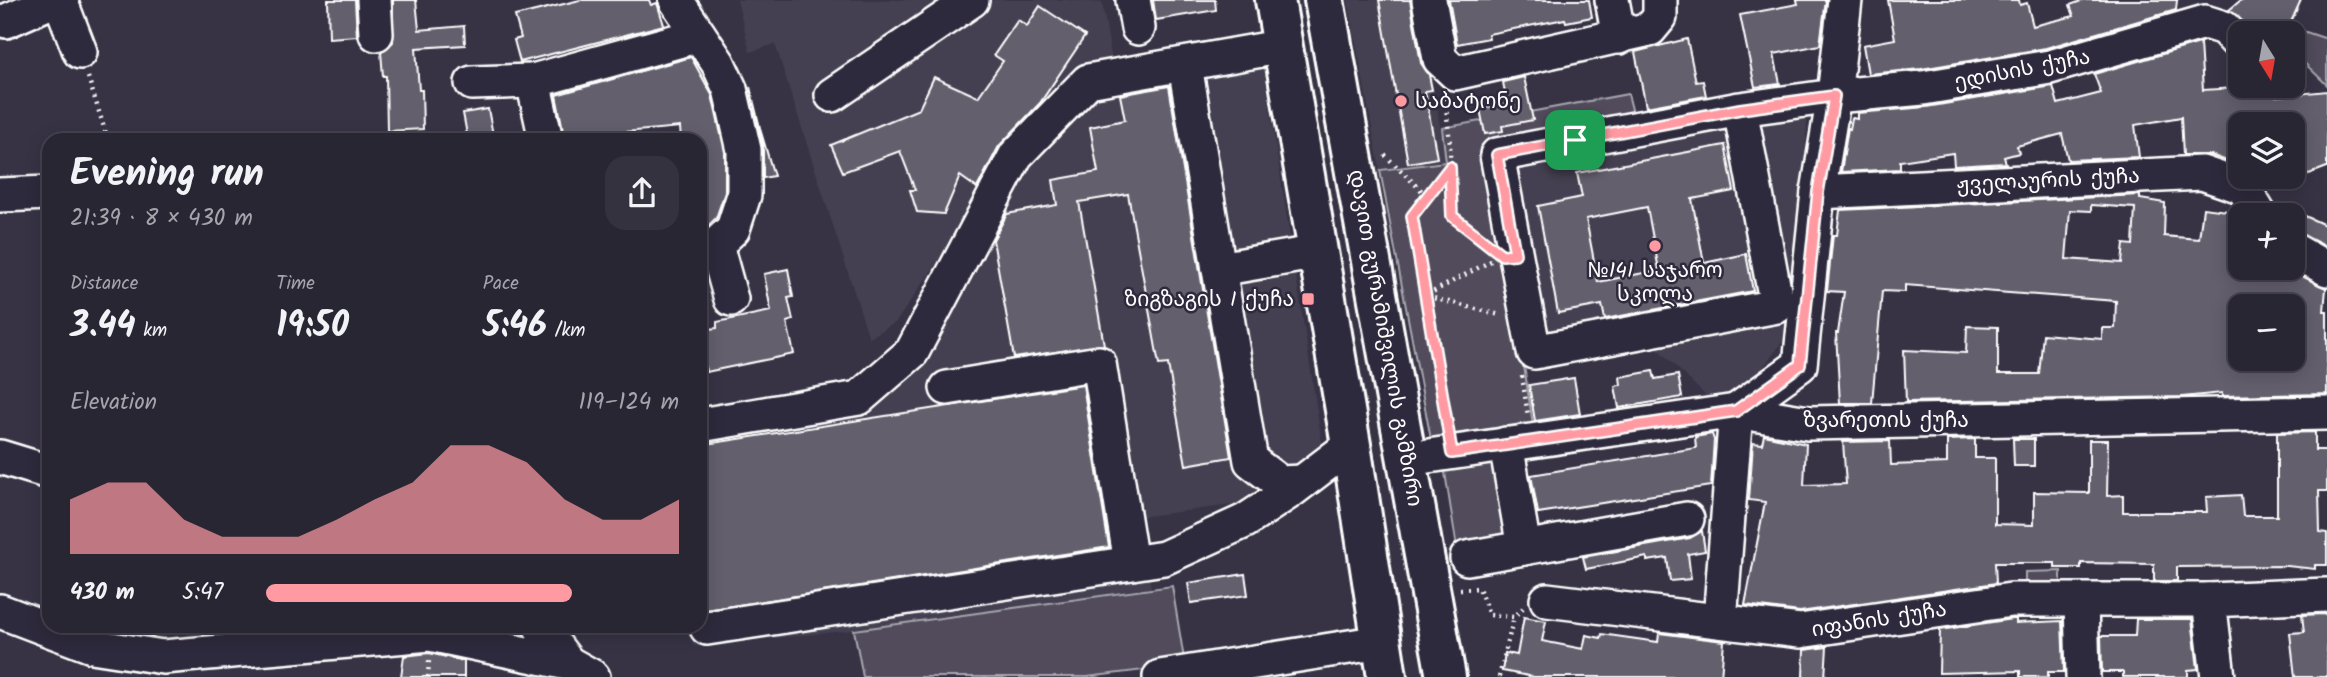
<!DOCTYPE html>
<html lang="en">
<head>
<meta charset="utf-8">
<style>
  body { margin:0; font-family:Kalam,"Noto Sans Georgian",sans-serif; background:#353240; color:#f1f3f6; height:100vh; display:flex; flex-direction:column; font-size:26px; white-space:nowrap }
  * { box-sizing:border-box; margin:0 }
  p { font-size:23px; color:#a5a5ac }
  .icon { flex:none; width:38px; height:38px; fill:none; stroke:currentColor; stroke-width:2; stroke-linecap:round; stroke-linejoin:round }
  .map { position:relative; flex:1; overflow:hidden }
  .panel { position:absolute; left:42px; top:133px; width:665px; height:500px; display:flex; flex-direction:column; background:#292634; border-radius:21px; box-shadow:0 4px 18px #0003,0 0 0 2px #45434f }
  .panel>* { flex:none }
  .needle { width:46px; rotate:169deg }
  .buttons { position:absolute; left:2228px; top:21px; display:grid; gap:14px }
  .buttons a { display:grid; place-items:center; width:77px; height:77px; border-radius:14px; background:#292634; box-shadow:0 4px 18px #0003,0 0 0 2px #45434f; font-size:35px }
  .pin { position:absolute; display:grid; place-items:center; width:60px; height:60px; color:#fff; margin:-30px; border-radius:14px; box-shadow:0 4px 10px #0006 }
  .round { display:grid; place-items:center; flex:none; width:74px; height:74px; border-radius:21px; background:#353240 }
  .summary { display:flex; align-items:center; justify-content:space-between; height:119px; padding:0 28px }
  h1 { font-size:38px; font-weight:700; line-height:52px }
  .metrics { display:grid; grid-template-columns:repeat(3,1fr); gap:10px; height:119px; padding:7px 28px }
  .metrics div { display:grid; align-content:center }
  .metrics b { font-size:35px; font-weight:700 }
  .metrics small { font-size:19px; font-weight:400 }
  .metrics p { font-size:19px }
  .chart { height:196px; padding:14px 28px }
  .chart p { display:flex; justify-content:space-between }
  .chart svg { width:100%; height:126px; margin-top:7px; fill:#ff9aa2; opacity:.7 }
  ul { padding:0 28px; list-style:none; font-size:23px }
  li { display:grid; grid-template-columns:112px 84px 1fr; align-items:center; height:52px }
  li i { height:18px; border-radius:9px; background:#ff9aa2 }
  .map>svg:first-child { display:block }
  .built { fill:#444051 }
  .green { fill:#514c5c; stroke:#a8a6ae; stroke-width:2 }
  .building { fill:#635f6d; stroke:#fff; stroke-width:2; fill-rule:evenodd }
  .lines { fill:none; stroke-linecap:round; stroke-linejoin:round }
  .minor-casing { stroke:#fff; stroke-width:38 }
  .major-casing { stroke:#fff; stroke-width:44 }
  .path { stroke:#fff; stroke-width:4.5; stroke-dasharray:2 5; stroke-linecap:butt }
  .minor { stroke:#2f2a3d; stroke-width:33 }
  .major { stroke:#2f2a3d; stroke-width:38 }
  .route-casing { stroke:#fff; stroke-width:14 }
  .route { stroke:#ff9aa2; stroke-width:9 }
  .poi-dot { fill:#ff9aa2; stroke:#2f2a3d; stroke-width:2.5 }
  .labels { text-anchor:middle; stroke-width:5; stroke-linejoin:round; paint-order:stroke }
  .street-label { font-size:21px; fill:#fff; stroke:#2f2a3d }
  .poi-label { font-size:21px; fill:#fff; stroke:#2f2a3d; text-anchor:start }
</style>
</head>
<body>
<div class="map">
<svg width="2327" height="677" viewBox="0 0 2327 677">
  <rect width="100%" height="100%" fill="#373345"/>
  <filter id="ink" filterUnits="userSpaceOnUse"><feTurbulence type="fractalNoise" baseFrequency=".0143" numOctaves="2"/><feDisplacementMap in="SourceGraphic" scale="14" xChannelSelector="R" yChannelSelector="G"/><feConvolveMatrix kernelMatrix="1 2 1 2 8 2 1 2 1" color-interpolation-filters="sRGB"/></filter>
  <g filter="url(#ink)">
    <g class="built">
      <path d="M737,0H1068L1102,3L1113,67L1026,133L896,322L869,338L775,44L750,52Z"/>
      <path d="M1348,0H1419L1446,162L1380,170Z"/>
      <path d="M1262,57L1324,456L1240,504L1138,517L1151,588L854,630L694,646L690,627L700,626V438L864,410L1018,179L1070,120L1114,83Z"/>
      <path d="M1808,107L1794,327L1747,388L1710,400L1657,348L1524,371L1494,164Z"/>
    </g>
    <g class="green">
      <path d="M2303,31L2327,39V85L2293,52Z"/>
      <path d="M1628,94L1635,121L1491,150L1534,431L1432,445L1380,170L1446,162L1442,128Z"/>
      <path d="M1488,454L1504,474L1515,544L1458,554L1443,460Z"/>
      <path d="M2061,571V587H2025V572Z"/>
      <path d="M1172,586L1185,665L1087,677H863L854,630Z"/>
    </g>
    <g class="building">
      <path d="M328,0H355L357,36L329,38Z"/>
      <path d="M393,0H416L419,30L464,26L465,45L416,48L419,90H422L423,129L387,131L386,76H383L381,52L393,42Z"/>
      <path d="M580,0H649L651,5L657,3L664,25L520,62L514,40L521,38L515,16Z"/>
      <path d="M1153,0H1215L1216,10L1156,20Z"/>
      <path d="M1379,0H1410L1421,63L1429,75L1432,90L1425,91L1437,158L1408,163Z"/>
      <path d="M1449,0H1589L1592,17L1566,22L1565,19L1488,34L1489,38L1457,44Z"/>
      <path d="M1797,0H1826L1820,45L1774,54L1780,84L1755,87L1740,15L1798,4Z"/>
      <path d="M1888,0H2019L2020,5L2027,3L2033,26L2074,16L2070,5L2084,0H2177L2176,10L2046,48L1921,69L1868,74L1863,45L1895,39Z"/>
      <path d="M2241,0H2301L2286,33H2255L2229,10Z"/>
      <path d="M1040,6L1085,36L1040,103L999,146L977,188L960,176L944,214L917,212L910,190H915L900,151L843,172L831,145L919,109L934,77L978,97L1003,61L994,55L1018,20L1027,26Z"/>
      <path d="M1687,39L1696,82L1703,81L1706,96L1646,107L1635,52Z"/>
      <path d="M2200,43L2203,90L2236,88V86H2291L2278,96L2327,91V167L2296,179L2295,167L2292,168V124H2240V166L2211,155H2183L2181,117L2135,125L2139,157L2068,160L2062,134L2017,146L2019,153L2004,157L2006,163L1954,166L1953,153L1900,161V169L1841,172L1848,128L1850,129L1852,118L1857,119V113L1926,107L2053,86L2058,104L2101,93L2094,74Z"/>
      <path d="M691,57L712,95L725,152V192L716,218L707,227L700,228V140H681L680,127L625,132L626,140H565L556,95Z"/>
      <path d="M1524,77L1533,120L1502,126L1503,131L1485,134L1480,109L1507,104L1503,82Z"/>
      <path d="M1169,86L1231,457L1186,465L1168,364L1159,365L1128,194L1079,202L1104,345L1014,358L993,240L1007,214L1057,205L1053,180L1098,172L1090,127L1125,120L1120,95Z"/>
      <path d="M750,87L761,132L774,176L763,178V146Z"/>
      <path d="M488,109L494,140H468L463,113Z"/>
      <path d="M1725,145L1734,191L1692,199L1704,263L1746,254L1753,291L1605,319L1602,305L1558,313L1538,206L1582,197L1577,173ZM1647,207L1659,270L1598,282L1586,219Z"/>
      <path d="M2140,195V199L2165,203L2164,236L2199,239L2203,208L2236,212L2240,219V268H2286L2326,288L2324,311H2327V394L2222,396V393L2182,397L1906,402L1904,350L1966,353L1967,326L1998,327V374H2039L2043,334L2102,339V328H2115L2116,301L1905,285V292L1882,291L1872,403H1840L1836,333H1838L1844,292L1827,291L1833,235H1837L1840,210ZM2091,205L2135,208L2133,245L2124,244L2122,263L2066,259L2070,210L2091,211ZM2240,306H2292V359H2240Z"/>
      <path d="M2292,210L2327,226V247L2292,230Z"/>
      <path d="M788,269L793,297L788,298L793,320L787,322L794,354L706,372L700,330L717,328V322L771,311L764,274Z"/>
      <path d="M1653,371L1655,379L1678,375L1682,397L1619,408L1615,386L1621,385L1620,377Z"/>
      <path d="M1574,378L1580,414L1535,421L1529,385Z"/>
      <path d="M1083,385L1109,547L700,611V445Z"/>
      <path d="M2315,432V450H2327V491H2319L2320,532L2327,533V565H2315V569L2287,566L2177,567V581H2154V564L2081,563V568H2055V563H1995L1996,583L1800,612L1745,605L1765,502L1749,500L1753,443L1762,444L1764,435L1806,444L1804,485L1846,484L1843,442L1890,441L1891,465L1947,463V440L1975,439V458H1995V524L2034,525V492L2089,493V440H2108L2107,496L2123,495V512H2207L2206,497L2241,495L2243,516H2277V433Z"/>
      <path d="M1712,434L1714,440L1711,486L1538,513L1531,475L1696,448L1695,437Z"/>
      <path d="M2013,439H2034V466H2014Z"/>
      <path d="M1702,531L1705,551L1688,554L1691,579L1670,581L1667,558L1647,561V557L1586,569L1583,557L1690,538Z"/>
      <path d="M1245,574L1248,595L1191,603L1188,583Z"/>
      <path d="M2324,614L2327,616V677H2295L2290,633L2304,632L2302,615Z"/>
      <path d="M1524,617L1546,621L1542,641L1583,649L1586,635L1601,638L1602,634L1658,642L1659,633L1724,641L1721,677H1534L1502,671L1505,653L1517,655Z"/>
      <path d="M2012,619H2016V623L2062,621L2064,672H2048V677H2020V671L1939,673L1940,630Z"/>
      <path d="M2136,619H2192L2198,669L2188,670V677H2123V672H2102L2101,636H2135Z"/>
      <path d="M1827,647L1825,677H1803L1804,650Z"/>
      <path d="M429,653L464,661V677H401L404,656Z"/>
    </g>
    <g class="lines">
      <g class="minor-casing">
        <g id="minor">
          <path d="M60,0L80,52"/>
          <path d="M374,0L376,34"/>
          <path d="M676,0L718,63L730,89L744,150V195L733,229L716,245L700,248"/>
          <path d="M1133,0L1138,28"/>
          <path d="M1429,0L1440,59L1455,73L1650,29L1660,17V0"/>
          <path d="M1612,0L1619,37"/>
          <path d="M6,21L54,0"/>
          <path d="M1185,65L1251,461L1280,483L1302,482"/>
          <path d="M472,83L533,81"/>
          <path d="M832,95L972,0"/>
          <path d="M1740,109L1777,306L1534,352L1497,155L1740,109L1834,96L1923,88L2050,67L2205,22L2224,28L2240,45"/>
          <path d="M546,140L533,81L699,35"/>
          <path d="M1818,192L2202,173L2243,187L2260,215"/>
          <path d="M0,195L49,193"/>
          <path d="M716,245L731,299"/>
          <path d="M2292,249L2327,269"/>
          <path d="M1219,269L1319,252"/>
          <path d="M947,388L1099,363L1131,563"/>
          <path d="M700,425L859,398L912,352L1016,155L1088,81L1284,46"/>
          <path d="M1506,444L1524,548"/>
          <path d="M0,457L49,472"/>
          <path d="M1408,459L1736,411L1808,423L2327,413"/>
          <path d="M1467,558L1687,519"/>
          <path d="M1547,600L1800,631L2011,600H2209L2327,595"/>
          <path d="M2209,600L2218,677"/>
          <path d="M2081,601L2083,677"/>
          <path d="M0,611L92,646L163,657L430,634L568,663L593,677"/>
          <path d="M1720,621L1736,411L1800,365L1818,192L1834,96L1845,0"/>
          <path d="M540,626L568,663"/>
          <path d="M707,628L1164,558L1245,521L1292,490L1351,445"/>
          <path d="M1160,677L1381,642"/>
        </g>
      </g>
      <g class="major-casing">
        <g id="major">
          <path d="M1275,0L1351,445L1387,677"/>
          <path d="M1324,0L1446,677"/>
        </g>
      </g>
      <g class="path">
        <path d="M88,77L108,140"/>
        <path d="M1445,98L1450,143L1452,216L1484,241"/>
        <path d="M1385,155L1427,196"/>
        <path d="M1491,261L1425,296L1500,315"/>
        <path d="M1522,376L1528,416"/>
        <path d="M1448,426L1412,216L1450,167"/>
        <path d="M1460,589L1479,588L1489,615L1514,617L1523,608"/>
        <path d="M428,677L429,660"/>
        <path d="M1499,677L1514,617"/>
      </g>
      <use href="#minor" class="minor"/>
      <use href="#major" class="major"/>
    </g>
  </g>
  <g class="lines" filter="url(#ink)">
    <g class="route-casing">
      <path id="route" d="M1834,96L1818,192L1800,365L1736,411L1452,453L1412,216L1450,167L1452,216L1502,255L1515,254L1497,155L1740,109Z"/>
    </g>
    <use href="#route" class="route"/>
  </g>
  <g class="poi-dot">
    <circle cx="1401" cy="101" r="7"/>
    <circle cx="1655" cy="246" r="7"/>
    <rect x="1301" y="292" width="14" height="14" rx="3.5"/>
  </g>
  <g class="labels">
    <g class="street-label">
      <text transform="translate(2022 69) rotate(-11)" y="7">ედისის ქუჩა</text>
      <text transform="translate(2048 180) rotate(-3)" y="7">ჟველაურის ქუჩა</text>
      <text transform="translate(1386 338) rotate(80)" y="7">დავით გურამიშვილის გამზირი</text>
      <text x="1886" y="427">ზვარეთის ქუჩა</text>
      <text transform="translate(1879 619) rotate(-9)" y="7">იფანის ქუჩა</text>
    </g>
    <g class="poi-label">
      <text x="1415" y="108">საბატონე</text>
      <text x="1655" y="277" text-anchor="middle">№141 საჯარო<tspan x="1655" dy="24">სკოლა</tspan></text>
      <text x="1294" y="306" text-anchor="end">ზიგზაგის I ქუჩა</text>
    </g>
  </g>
</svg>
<div class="buttons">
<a><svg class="needle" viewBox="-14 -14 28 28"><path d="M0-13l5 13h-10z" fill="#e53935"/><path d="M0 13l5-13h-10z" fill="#a5a5ac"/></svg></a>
<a><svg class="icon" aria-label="layers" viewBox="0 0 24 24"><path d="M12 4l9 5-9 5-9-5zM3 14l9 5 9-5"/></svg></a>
<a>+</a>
<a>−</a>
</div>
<div class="pin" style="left:1575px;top:140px;background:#1e9e55"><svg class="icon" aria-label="arrive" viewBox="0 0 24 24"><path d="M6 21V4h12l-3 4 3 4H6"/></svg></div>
<section class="panel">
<div class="summary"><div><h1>Evening run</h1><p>21:39 · 8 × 430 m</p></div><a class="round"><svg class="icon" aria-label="share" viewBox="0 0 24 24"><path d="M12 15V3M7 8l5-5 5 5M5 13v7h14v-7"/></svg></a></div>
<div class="metrics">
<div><p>Distance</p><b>3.44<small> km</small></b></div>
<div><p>Time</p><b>19:50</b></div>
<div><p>Pace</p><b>5:46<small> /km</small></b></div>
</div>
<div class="chart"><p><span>Elevation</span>119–124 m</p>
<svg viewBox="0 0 160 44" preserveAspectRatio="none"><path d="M0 44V25L10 19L20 19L30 32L40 38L50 38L60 38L70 32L80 25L90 19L100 6L110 6L120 12L130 25L140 32L150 32L160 25V44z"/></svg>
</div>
<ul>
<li><b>430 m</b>5:47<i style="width:74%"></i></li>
</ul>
</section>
</div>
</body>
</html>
